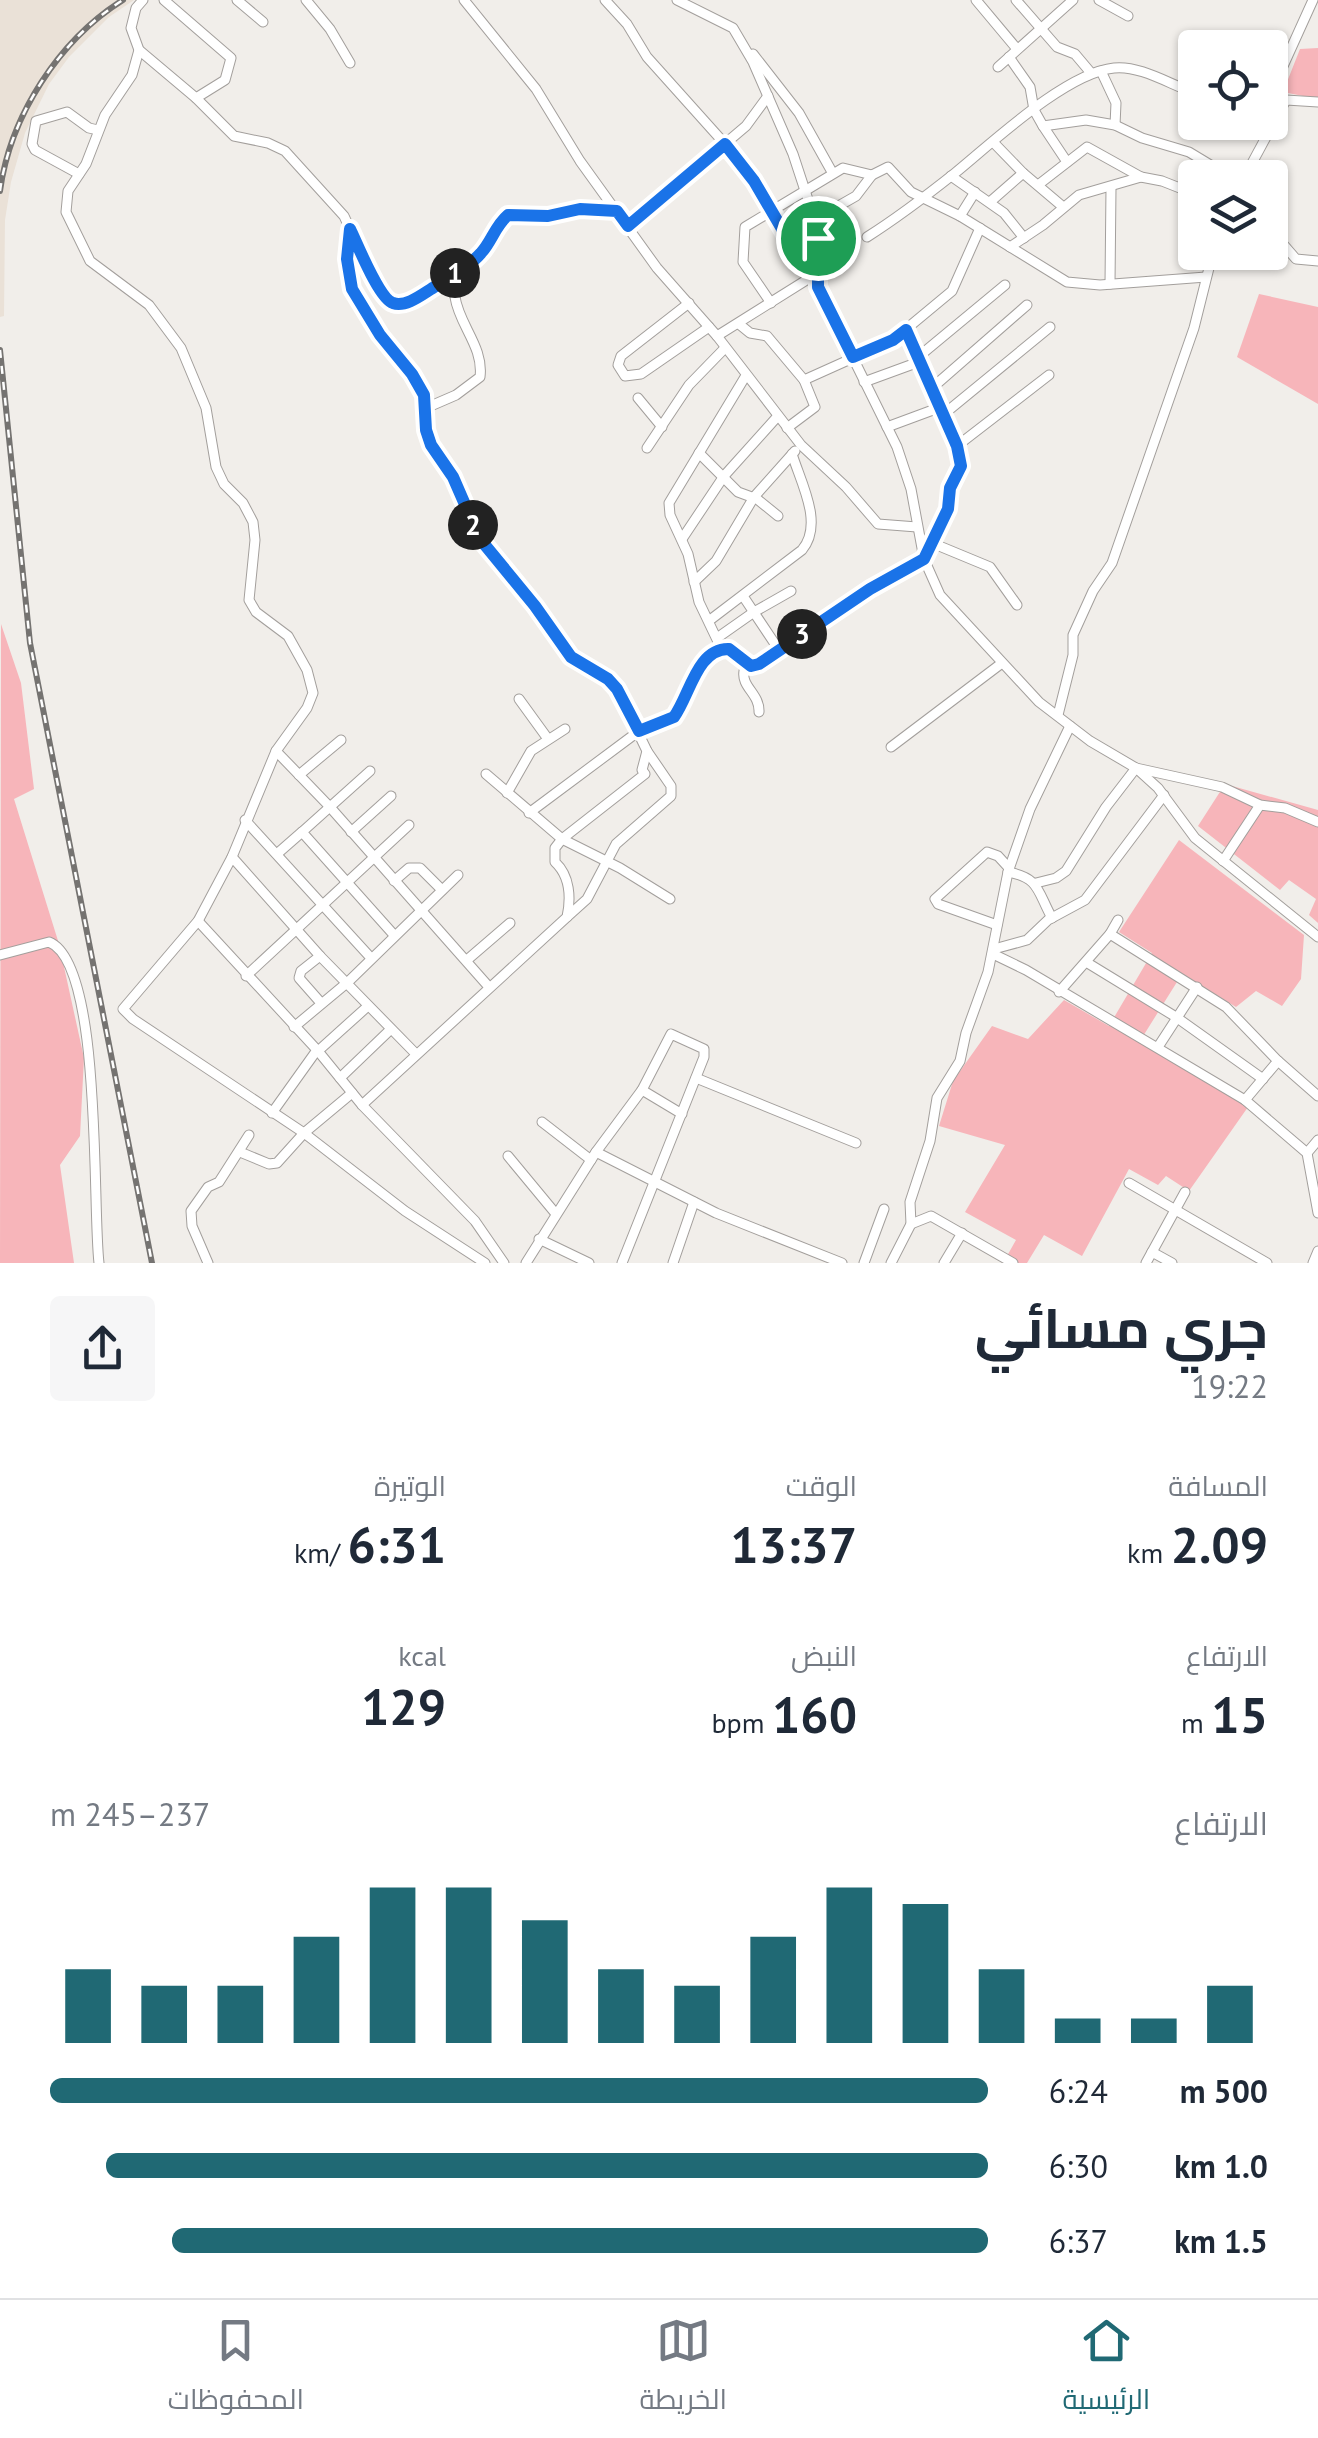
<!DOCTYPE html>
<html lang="ar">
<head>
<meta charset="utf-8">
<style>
  body { margin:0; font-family:"PT Sans",Cairo,sans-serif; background:#f6f6f7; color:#1f2937; direction:rtl; height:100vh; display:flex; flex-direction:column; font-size:38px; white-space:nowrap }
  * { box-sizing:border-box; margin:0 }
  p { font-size:32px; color:#747a83 }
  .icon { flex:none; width:55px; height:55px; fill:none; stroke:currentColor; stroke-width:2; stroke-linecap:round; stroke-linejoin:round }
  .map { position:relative; height:1263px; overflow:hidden; direction:ltr }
  .sheet { display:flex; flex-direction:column; background:#fff; flex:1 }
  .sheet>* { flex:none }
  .fabs { position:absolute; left:1178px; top:30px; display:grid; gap:20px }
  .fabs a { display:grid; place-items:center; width:110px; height:110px; border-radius:10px; background:#fff; box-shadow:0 2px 8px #0004; font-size:50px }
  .pin { position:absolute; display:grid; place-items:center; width:85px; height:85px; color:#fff; margin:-42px; border:5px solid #fff; border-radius:50%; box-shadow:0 2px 10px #0007 }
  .km { position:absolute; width:50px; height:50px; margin:-25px; border-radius:50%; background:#222; color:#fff; font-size:28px; line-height:50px; text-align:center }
  .round { display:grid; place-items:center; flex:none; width:105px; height:105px; border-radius:10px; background:#f6f6f7 }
  .head { display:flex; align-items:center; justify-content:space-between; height:170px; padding:0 50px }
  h1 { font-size:55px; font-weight:700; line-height:75px }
  .figures { display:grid; grid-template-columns:repeat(3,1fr); gap:15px; height:170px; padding:10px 50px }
  .figures div { display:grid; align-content:center }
  .figures b { font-size:50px; font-weight:700 }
  .figures small { font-size:28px; font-weight:400 }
  .figures p { font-size:28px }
  .chart { height:280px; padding:20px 50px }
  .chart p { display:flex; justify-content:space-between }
  .chart svg { width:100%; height:180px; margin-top:10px; stroke:#206974; stroke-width:6 }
  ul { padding:0 50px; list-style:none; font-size:32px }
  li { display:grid; grid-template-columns:160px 120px 1fr; align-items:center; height:75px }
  li i { height:25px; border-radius:12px; background:#206974 }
  .menu { display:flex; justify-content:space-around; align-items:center; height:140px; border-top:2px solid #e0e1e3; background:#fff; font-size:28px; color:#747a83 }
  .menu a { display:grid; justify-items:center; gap:5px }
  .menu .current { color:#206974 }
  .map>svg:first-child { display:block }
  .built { fill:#eae1d7 }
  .green { fill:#f7b5ba }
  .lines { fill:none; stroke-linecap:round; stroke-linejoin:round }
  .minor-casing { stroke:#a39f9c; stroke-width:11 }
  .minor { stroke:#fff; stroke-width:9 }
  .rail-casing { stroke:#757371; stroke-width:6 }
  .rail { stroke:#fff; stroke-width:2.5; stroke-dasharray:8; stroke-linecap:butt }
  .route-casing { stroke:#fff; stroke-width:20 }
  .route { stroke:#1a73e8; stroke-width:12 }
</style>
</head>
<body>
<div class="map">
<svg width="1318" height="1263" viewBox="0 0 1318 1263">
  <rect width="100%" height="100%" fill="#f1eeea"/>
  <path class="built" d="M0,0H134L109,17L69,57L49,84L25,133L11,182L5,220L4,316L0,317Z"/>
  <g class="green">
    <path d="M1318,48V99L1283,92L1300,49Z"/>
    <path d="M1259,294L1318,307V404L1237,357Z"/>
    <path d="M1,624L21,683L34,789L14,799L59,944L84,1058L80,1136L60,1165L74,1263H0Z"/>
    <path d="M1225,784L1318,810V923L1309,915L1316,899L1289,880L1280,890L1198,826Z"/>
    <path d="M1179,840L1304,935L1301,979L1282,1006L1256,991L1236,1007L1182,974L1140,1041L1248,1107L1189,1191L1166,1176L1158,1185L1129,1169L1082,1256L1044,1235L1027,1263H1003L1016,1240L965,1212L1005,1145L939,1126L953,1081L992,1026L1028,1039L1064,1000L1109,1026L1152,953L1119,932Z"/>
  </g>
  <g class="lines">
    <g class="minor-casing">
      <g id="minor">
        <path d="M143,0L136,8L131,28L139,50L196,98L234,136L268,143L285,151L344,216L350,229L347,259L353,289L380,335L412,374L424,395L426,430L431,445L453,477L480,539L535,606L571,657L608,679L617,689L647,751L642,770L645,774L562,839L555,848V862C570,876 571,898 567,917L362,1105"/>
        <path d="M164,0L231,58L225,80L196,98"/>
        <path d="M237,0L263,22"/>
        <path d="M306,0L330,29L350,63"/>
        <path d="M464,0L536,89L580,161L657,268L717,336L801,445L846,487L878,524L917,527"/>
        <path d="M605,0L627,24L647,57L725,144L754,181L814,281"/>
        <path d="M677,0L733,28L753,62L793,154L816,224L818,287L897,447L911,489L924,559L940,595L1039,702L1090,741L1136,768L1158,788L1195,838L1318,937"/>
        <path d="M976,0L1017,49"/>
        <path d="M1016,0L1057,47L1075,54L1091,73"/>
        <path d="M1099,0L1128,16"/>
        <path d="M139,50L132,75L105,115L86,164L68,191L66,212L90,261L149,305L181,348L206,408L216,467L224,484L243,503L253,522L255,540L249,600L256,612L288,636L307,670L313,693L307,708L276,751L232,857L198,921L123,1009L133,1019L304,1133L405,1211L485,1263"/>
        <path d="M753,54L799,113L832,172"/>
        <path d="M1009,57L1030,87L1034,110L1043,126L1067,162"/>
        <path d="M998,67L1073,0"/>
        <path d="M1101,71L1116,103L1115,125"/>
        <path d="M1270,95L1313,0"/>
        <path d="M1270,99L1318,102"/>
        <path d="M1043,126L1086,120L1115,125L1142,138L1189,152L1232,178"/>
        <path d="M993,142L1023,173L1062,206"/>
        <path d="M79,174L35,150L32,144L36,121L67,112L89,128L98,130"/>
        <path d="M951,176L1004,213L1024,238"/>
        <path d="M1244,178L1286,100"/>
        <path d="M1038,185L1087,147L1141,177"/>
        <path d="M990,202L1023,173"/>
        <path d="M960,216L975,192"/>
        <path d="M814,220L856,196L872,175"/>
        <path d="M628,226L746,126L768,96"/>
        <path d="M1270,229L1296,259L1318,261"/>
        <path d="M351,231L384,295L394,303L414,299L463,268"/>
        <path d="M867,237C897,218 926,196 955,173C993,142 1066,73 1114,68C1140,65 1171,85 1195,93"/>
        <path d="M1010,247L1043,225L1079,195L1141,177L1162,181L1195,194"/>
        <path d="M795,251L833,230"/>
        <path d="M1110,284L1111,188"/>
        <path d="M689,303L621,356L618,365L625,376L641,374L709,327"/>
        <path d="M771,303L743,262L745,227L843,168L872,175L888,167L911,192L960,216L1067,282L1100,285L1206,277"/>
        <path d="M739,324L750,333L767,336L804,380"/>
        <path d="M717,336L816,274"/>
        <path d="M864,382L916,363L923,353L1005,285"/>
        <path d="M932,388L1027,305"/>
        <path d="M638,398L662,427"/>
        <path d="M426,408L456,395L480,377C484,347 459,325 455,297C453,274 470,267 482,252C490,243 493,228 502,220C509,213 601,210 617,211"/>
        <path d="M944,414L1050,327"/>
        <path d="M887,427L941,407"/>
        <path d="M787,428L815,407L804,380L893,340L952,291L980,228"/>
        <path d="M957,446L1049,375"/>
        <path d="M647,448L689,385L725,348"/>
        <path d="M699,453L738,492L757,499L778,516"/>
        <path d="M682,539L724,476L777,417"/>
        <path d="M932,543L990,567L1017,605"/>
        <path d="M694,582L716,561L754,497L795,451"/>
        <path d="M743,596L779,650"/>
        <path d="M710,620L802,550C824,524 801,483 792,454"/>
        <path d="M717,638L754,612L791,591"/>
        <path d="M721,648L699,602L688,554L670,515L669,503L745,377"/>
        <path d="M519,699L548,739"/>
        <path d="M759,712C760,694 741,687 744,671L767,659L869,589L924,559L948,509L950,488L961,460L906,330"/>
        <path d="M1058,715L1073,655V635L1093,591L1112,563L1194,328L1213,252"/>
        <path d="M891,747L1002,663"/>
        <path d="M276,751L329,806L489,987"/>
        <path d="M370,771L302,832L394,935"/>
        <path d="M486,774L562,839L620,868L670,899"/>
        <path d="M299,775L341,740"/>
        <path d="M507,793L531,751L565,729"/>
        <path d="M529,813L639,731L674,717L705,658L714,650L734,651L751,666"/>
        <path d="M245,820L371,958"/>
        <path d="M351,832L391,796"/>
        <path d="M278,853L302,832"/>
        <path d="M232,857L320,956L416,1054"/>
        <path d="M1223,861L1260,805"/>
        <path d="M1008,872C1040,878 1037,891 1052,918"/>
        <path d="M394,881L409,868H420L442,890"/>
        <path d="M1036,883L1056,878L1066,871L1106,807L1136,768L1222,787L1260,805L1285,808L1318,822"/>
        <path d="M567,917L587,899L616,844L671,796V786L647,751"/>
        <path d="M198,921L318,1051L362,1105L475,1221L504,1263"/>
        <path d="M997,925L938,904L935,899L987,852L998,856L1009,868"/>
        <path d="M1110,934L1226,1007L1278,1061L1318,1096"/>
        <path d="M994,949L1027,940L1048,920L1085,900L1164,795"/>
        <path d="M993,954L1026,970L1245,1100L1307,1153L1318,1213"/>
        <path d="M0,955L49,942C103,963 92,1205 99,1263"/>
        <path d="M320,956L301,971L299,978L321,1003"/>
        <path d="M467,960L510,923"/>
        <path d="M1086,962L1176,1017L1263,1079"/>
        <path d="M246,976L409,825"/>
        <path d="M1059,992L1110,934L1118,920"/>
        <path d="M294,1027L348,982L458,875"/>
        <path d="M1158,1047L1197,987"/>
        <path d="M318,1051L368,1006"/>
        <path d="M340,1078L390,1030"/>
        <path d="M696,1078L856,1143"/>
        <path d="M642,1090L682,1114"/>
        <path d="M1245,1100L1278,1061"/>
        <path d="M272,1113L317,1050"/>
        <path d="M542,1122L591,1160"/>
        <path d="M240,1152L269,1164L277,1163L304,1133L352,1093"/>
        <path d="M596,1152L716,1213L842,1263"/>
        <path d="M1307,1153L1318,1140"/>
        <path d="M508,1156L556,1214"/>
        <path d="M1129,1183L1267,1263"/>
        <path d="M911,1224L931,1216L1013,1263"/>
        <path d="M539,1239L589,1263"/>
        <path d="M1152,1252L1172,1263"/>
        <path d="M208,1263L192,1226L191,1211L208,1187L219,1182L249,1135"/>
        <path d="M526,1263L596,1152L642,1090L671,1034L704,1049V1057L622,1263"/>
        <path d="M673,1263L694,1202"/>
        <path d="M864,1263L884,1209"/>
        <path d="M891,1263L911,1224L910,1202L930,1141L937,1098L960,1061L966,1033L988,972L1008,872L1030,809L1070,726"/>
        <path d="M944,1263L962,1233"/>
        <path d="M1146,1263L1185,1192"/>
        <path d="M1313,1263L1318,1251"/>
      </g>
    </g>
    <use href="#minor" class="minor"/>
    <g class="rail-casing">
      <g id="rail">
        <path d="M0,191C10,116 59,40 123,0"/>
        <path d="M0,350L30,643L152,1263"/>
      </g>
    </g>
    <use href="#rail" class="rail"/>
  </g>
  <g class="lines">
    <g class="route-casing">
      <path id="route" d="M725,144L754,181L795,251L818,238V287L853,357L893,340L906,330L957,446L961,466L950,488L948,509L924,559L870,589L759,664L751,666L729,649C697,648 690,695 674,717L639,731L617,689L608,679L571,657L535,606L480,539L453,477L431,445L426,430L424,395L412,374L380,335L352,289L347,259L350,229C357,243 379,299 393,303C407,308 425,292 436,286C451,276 469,267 481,253C492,241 495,226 508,215L548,216L580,209L617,211L628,226Z"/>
    </g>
    <use href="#route" class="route"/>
  </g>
</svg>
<div class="fabs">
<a><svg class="icon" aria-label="locate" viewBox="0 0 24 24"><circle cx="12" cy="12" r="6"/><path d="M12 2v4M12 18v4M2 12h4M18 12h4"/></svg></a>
<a><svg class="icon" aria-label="layers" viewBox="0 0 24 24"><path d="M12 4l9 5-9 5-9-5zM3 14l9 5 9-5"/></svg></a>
</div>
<div class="pin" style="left:818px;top:238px;background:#1e9e55"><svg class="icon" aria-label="arrive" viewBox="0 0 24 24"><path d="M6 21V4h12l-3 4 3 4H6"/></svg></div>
<b class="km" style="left:455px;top:273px">1</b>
<b class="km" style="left:473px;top:525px">2</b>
<b class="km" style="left:802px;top:634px">3</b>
</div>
<section class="sheet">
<div class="head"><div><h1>جري مسائي</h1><p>19:22</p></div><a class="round"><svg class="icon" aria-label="share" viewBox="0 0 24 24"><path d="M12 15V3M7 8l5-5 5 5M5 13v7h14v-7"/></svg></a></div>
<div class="figures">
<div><p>المسافة</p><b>2.09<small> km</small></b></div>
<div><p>الوقت</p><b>13:37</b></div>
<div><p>الوتيرة</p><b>6:31<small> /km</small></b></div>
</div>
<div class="figures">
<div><p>الارتفاع</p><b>15<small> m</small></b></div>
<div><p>النبض</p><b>160<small> bpm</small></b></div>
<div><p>kcal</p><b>129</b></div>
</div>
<div class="chart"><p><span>الارتفاع</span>237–245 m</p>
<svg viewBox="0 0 160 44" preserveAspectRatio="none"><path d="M5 44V26M15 44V30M25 44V30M35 44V18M45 44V6M55 44V6M65 44V14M75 44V26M85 44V30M95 44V18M105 44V6M115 44V10M125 44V26M135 44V38M145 44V38M155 44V30"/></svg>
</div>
<ul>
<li><b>500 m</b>6:24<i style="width:100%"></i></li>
<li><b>1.0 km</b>6:30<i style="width:94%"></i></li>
<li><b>1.5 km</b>6:37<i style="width:87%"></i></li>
</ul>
</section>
<nav class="menu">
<a class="current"><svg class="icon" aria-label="home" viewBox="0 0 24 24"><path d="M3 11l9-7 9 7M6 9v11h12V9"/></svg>الرئيسية</a>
<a><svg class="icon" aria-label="map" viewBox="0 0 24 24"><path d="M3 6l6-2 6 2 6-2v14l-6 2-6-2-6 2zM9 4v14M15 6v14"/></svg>الخريطة</a>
<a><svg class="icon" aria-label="saved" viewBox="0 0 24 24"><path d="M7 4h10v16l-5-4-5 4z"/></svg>المحفوظات</a>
</nav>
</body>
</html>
